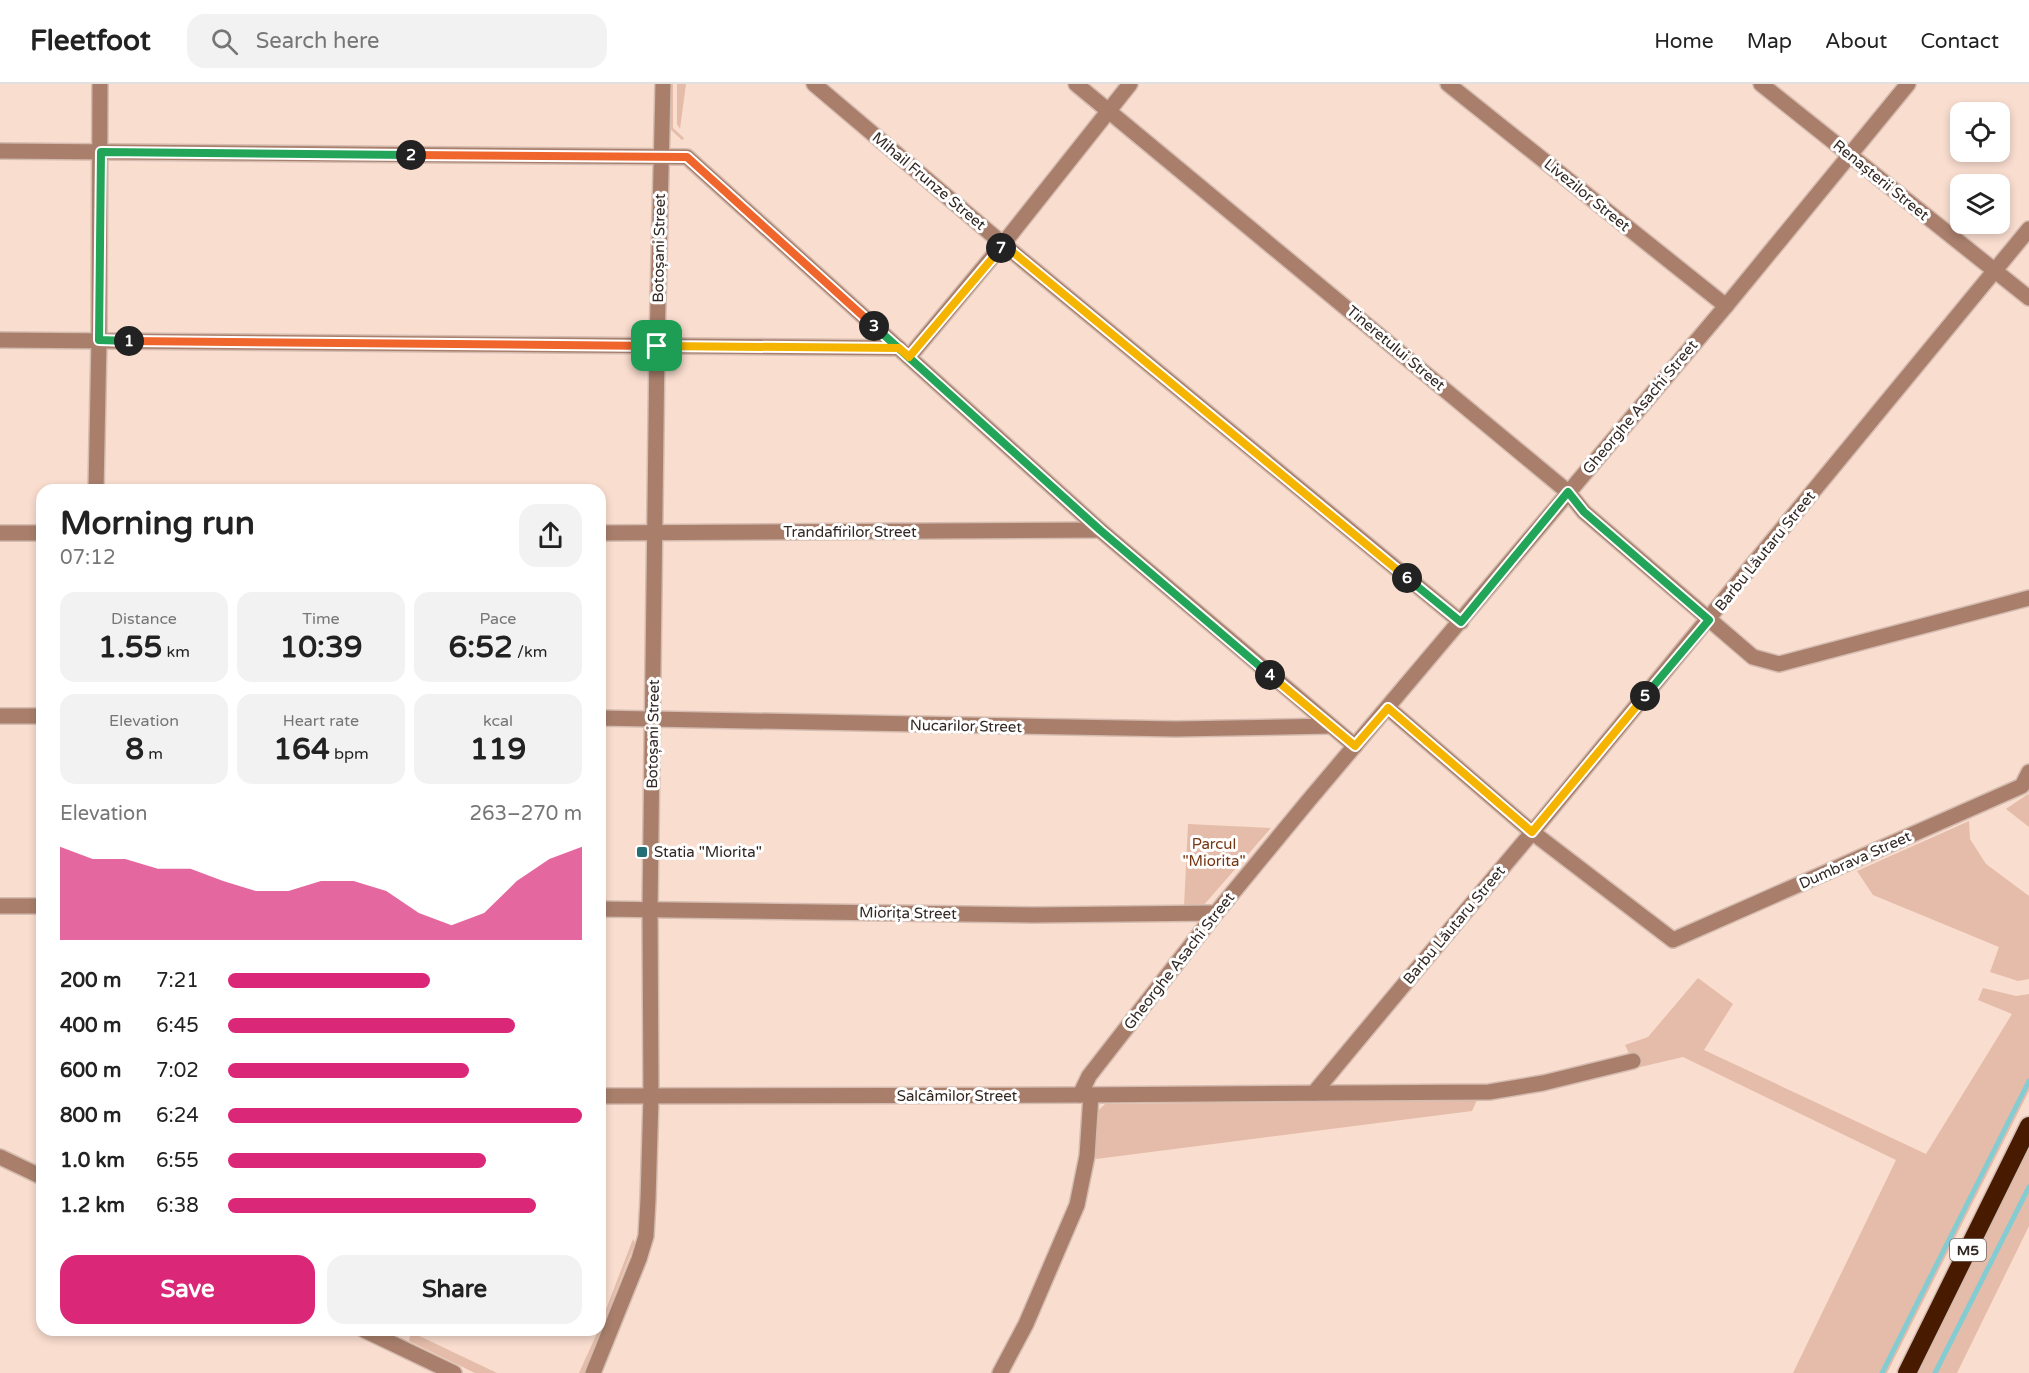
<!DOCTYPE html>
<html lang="en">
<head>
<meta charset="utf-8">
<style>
  body { margin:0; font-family:"Varela Round",sans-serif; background:#f2f2f2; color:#222; height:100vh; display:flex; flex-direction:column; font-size:22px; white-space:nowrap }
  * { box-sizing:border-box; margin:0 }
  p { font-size:20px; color:#767676 }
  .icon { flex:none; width:33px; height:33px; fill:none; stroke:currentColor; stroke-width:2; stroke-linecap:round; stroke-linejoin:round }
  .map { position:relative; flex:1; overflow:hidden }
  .panel { position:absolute; left:36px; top:400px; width:570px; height:852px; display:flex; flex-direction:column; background:#fff; border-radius:18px; box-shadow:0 3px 9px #0003 }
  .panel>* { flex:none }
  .controls { position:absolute; left:1950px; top:18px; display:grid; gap:12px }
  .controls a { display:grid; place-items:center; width:60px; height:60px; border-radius:12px; background:#fff; box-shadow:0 3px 9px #0003; font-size:30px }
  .pin { position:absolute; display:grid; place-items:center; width:51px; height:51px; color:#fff; margin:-26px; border-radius:12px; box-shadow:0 3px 9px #0006 }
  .km { position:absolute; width:30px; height:30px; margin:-15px; border-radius:50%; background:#222; color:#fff; font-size:16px; line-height:30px; text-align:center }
  .round { display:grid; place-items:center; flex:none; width:63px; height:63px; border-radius:18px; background:#f2f2f2 }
  .overview { display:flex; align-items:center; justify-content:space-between; height:102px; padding:0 24px }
  h1 { font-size:33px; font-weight:800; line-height:45px }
  .stats { display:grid; grid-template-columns:repeat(3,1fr); gap:9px; height:102px; padding:6px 24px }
  .stats div { display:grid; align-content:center; border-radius:15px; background:#f2f2f2; text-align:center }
  .stats b { font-size:30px; font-weight:800 }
  .stats small { font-size:16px; font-weight:400 }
  .stats p { font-size:16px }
  .chart { height:168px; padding:12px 24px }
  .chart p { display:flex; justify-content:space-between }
  .chart svg { width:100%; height:108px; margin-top:6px; fill:#db2777; opacity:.7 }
  .cta { display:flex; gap:12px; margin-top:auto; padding:12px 24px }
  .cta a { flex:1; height:69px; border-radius:18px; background:#db2777; color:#fff; font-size:24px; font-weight:800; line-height:69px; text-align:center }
  .cta a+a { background:#f2f2f2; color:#222 }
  ul { padding:0 24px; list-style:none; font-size:20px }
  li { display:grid; grid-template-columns:96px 72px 1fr; align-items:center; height:45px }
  li i { height:15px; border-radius:8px; background:#db2777 }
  header { display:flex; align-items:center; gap:36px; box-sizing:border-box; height:84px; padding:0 30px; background:#fff; border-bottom:2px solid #e0e0e0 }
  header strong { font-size:28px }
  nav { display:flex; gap:33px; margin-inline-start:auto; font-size:21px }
  .search { width:420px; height:54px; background:#f2f2f2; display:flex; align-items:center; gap:15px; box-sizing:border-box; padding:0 21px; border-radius:18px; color:#767676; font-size:22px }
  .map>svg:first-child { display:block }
  .green { fill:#e4bca9 }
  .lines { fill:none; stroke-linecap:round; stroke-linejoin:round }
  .stream { stroke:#85cbd2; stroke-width:5 }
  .minor-casing { stroke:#d5bcb0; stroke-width:18 }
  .highway-casing { stroke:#d5bcb0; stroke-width:21 }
  .minor { stroke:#a97f6c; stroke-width:15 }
  .highway { stroke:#481b01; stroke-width:18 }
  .split-1-casing { stroke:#fff; stroke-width:12 }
  .split-2-casing { stroke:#fff; stroke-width:12 }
  .split-3-casing { stroke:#fff; stroke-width:12 }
  .split-4-casing { stroke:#fff; stroke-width:12 }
  .split-5-casing { stroke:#fff; stroke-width:12 }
  .split-6-casing { stroke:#fff; stroke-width:12 }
  .split-7-casing { stroke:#fff; stroke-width:12 }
  .split-8-casing { stroke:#fff; stroke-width:12 }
  .split-1 { stroke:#f0652b; stroke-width:8 }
  .split-2 { stroke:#22a559; stroke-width:8 }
  .split-3 { stroke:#f0652b; stroke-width:8 }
  .split-4 { stroke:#22a559; stroke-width:8 }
  .split-5 { stroke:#f5b400; stroke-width:8 }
  .split-6 { stroke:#22a559; stroke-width:8 }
  .split-7 { stroke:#f5b400; stroke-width:8 }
  .split-8 { stroke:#f5b400; stroke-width:8 }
  .poi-dot { fill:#246f76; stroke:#fff; stroke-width:2 }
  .labels { text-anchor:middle; stroke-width:6; stroke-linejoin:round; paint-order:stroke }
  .shield { fill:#fff; stroke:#706864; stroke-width:1.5 }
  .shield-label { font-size:14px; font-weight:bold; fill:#322722 }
  .street-label { font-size:15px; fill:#322722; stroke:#fff }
  .park-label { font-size:15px; fill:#763611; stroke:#fff }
  .poi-label { font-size:15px; fill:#322722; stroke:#fff; text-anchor:start }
</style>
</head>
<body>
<header>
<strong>Fleetfoot</strong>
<div class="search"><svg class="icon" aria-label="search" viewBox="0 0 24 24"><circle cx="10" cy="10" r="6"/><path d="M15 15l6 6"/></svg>Search here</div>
<nav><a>Home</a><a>Map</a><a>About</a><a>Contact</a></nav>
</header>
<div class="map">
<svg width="2029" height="1289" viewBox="0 0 2029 1289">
  <rect width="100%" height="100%" fill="#f9ddcf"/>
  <g class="green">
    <path d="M669,0H673V44L684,54L682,56L669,44Z"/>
    <path d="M677,0H686L680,45L677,40Z"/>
    <path d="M2028,710L2029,711V743L2006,725Z"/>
    <path d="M1969,737L1970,755L1986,780L2029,812V895L2018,897L1990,888L1999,863L1873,811L1857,787Z"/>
    <path d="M1188,740L1271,744L1202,823H1184Z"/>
    <path d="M1698,894L1733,920L1704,966L1926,1070L2012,930L1978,916L1983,904L2016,912L2029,910V1007L1887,1289H1793L1896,1076L1683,973L1636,984L1625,961L1648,953Z"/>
    <path d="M1477,1016L1472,1027L1096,1075V1029L1105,1020Z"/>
    <path d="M2029,1062V1142L1957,1289H1916Z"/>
    <path d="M633,1155L635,1159L584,1289H579L598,1247L600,1246V1241Z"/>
    <path d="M411,1248L497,1289H475L409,1257Z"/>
  </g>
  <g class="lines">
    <g class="stream">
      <path d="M1882,1289L2029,997"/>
      <path d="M1935,1289L2029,1103"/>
    </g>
    <g class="minor-casing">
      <g id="minor">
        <path d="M814,0L1003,160L1461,538"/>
        <path d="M1076,0L1568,408L1584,428L1753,573L1779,580L2029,514"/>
        <path d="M1448,0L1726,222"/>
        <path d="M1761,0L2029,214"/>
        <path d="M0,67L687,73L1100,446L1355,662"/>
        <path d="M0,256L899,264"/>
        <path d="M909,273L1003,160L1130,0"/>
        <path d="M96,406L99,256L100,0"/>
        <path d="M0,449H42"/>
        <path d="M600,449L1100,446"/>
        <path d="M1388,624L1532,748L1673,856L2022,702L2029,688"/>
        <path d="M0,632H42"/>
        <path d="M600,634L1176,645L1331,642"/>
        <path d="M0,822H42"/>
        <path d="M600,825L1033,831L1216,829"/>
        <path d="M1314,1009C1387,920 1461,833 1535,745C1700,546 1865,346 2029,145"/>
        <path d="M1080,1011L1089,992L1216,829L1309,716L1726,222L1908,0"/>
        <path d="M600,1012L1080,1011L1489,1008L1543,999L1633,977"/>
        <path d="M0,1073L42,1093"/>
        <path d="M364,1246L454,1289"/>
        <path d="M593,1289L639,1175L646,1152L648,1116L651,1013L650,826L657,262L663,0"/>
        <path d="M1000,1289L1026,1240L1077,1121L1087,1072L1091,1011"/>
      </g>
    </g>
    <g class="highway-casing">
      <path id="highway" d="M1907,1289L2029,1042"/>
    </g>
    <use href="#minor" class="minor"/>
    <use href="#highway" class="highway"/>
  </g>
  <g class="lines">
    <g class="split-1-casing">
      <path id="split-1" d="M129,257L657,262"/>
    </g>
    <g class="split-2-casing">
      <path id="split-2" d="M129,257L99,256L101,68L411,71"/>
    </g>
    <g class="split-3-casing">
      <path id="split-3" d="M411,71L687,73L874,242"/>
    </g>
    <g class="split-4-casing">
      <path id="split-4" d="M874,242L1100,446L1270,591"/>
    </g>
    <g class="split-5-casing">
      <path id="split-5" d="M1270,591L1355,662L1388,624L1532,748L1645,612"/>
    </g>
    <g class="split-6-casing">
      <path id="split-6" d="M1407,494L1461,538L1568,408L1584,428L1709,536L1645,612"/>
    </g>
    <g class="split-7-casing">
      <path id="split-7" d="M1001,164L1003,160L1407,494"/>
    </g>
    <g class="split-8-casing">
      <path id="split-8" d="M657,262L899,264L909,273L1001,164"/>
    </g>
    <use href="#split-1" class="split-1"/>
    <use href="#split-2" class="split-2"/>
    <use href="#split-3" class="split-3"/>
    <use href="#split-4" class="split-4"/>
    <use href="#split-5" class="split-5"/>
    <use href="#split-6" class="split-6"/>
    <use href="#split-7" class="split-7"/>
    <use href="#split-8" class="split-8"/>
  </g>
  <rect class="poi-dot" x="636" y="762" width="12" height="12" rx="3"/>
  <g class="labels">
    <rect class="shield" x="1950" y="1155" width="36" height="22" rx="4.5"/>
    <g class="shield-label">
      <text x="1968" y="1171">M5</text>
    </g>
    <g class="street-label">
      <text transform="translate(1881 96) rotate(39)" y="5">Renașterii Street</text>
      <text transform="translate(929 97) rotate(40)" y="5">Mihail Frunze Street</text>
      <text transform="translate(1587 111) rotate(39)" y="5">Livezilor Street</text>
      <text transform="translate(659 164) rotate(-89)" y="5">Botoșani Street</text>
      <text transform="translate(1396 264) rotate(40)" y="5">Tineretului Street</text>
      <text transform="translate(1640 323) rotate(-50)" y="5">Gheorghe Asachi Street</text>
      <text x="850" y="453">Trandafirilor Street</text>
      <text transform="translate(1765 467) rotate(-51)" y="5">Barbu Lăutaru Street</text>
      <text transform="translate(966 642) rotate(1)" y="5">Nucarilor Street</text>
      <text transform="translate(653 650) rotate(-89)" y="5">Botoșani Street</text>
      <text transform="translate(1855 776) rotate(-24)" y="5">Dumbrava Street</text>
      <text transform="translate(908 829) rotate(1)" y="5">Miorița Street</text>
      <text transform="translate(1454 841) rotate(-50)" y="5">Barbu Lăutaru Street</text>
      <text transform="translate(1179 877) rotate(-52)" y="5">Gheorghe Asachi Street</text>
      <text x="957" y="1017">Salcâmilor Street</text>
    </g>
    <g class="park-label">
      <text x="1214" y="765">Parcul<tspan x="1214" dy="17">"Miorita"</tspan></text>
    </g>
    <g class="poi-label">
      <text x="654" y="773">Statia "Miorita"</text>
    </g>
  </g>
</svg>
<div class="controls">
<a><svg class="icon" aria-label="locate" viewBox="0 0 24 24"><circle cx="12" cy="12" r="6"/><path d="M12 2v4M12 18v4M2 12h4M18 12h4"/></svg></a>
<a><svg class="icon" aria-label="layers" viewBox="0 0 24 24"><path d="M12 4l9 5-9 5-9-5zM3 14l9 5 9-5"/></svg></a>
</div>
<div class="pin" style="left:657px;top:262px;background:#1e9e55"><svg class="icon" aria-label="arrive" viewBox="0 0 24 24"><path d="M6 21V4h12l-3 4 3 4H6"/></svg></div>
<b class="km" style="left:129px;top:257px">1</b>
<b class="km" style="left:411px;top:71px">2</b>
<b class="km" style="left:874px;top:242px">3</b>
<b class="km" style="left:1270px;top:591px">4</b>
<b class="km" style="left:1645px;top:612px">5</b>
<b class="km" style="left:1407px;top:494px">6</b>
<b class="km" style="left:1001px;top:164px">7</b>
<section class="panel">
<div class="overview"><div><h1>Morning run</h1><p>07:12</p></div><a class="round"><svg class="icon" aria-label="share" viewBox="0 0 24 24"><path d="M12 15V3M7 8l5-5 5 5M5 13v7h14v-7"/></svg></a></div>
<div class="stats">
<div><p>Distance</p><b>1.55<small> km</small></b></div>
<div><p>Time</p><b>10:39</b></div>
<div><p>Pace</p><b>6:52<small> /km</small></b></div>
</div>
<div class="stats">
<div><p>Elevation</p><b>8<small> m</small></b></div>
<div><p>Heart rate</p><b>164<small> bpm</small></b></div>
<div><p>kcal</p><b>119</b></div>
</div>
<div class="chart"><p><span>Elevation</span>263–270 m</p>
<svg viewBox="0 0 160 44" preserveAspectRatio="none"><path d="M0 44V6L10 11L20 11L30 15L40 15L50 20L60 24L70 24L80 20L90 20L100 24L110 33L120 38L130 33L140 20L150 11L160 6V44z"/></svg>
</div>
<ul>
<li><b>200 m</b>7:21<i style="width:57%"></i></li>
<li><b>400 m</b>6:45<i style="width:81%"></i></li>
<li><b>600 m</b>7:02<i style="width:68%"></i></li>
<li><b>800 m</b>6:24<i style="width:100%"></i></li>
<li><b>1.0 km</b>6:55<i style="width:73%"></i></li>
<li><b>1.2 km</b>6:38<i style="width:87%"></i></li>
</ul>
<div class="cta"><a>Save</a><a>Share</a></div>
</section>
</div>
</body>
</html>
